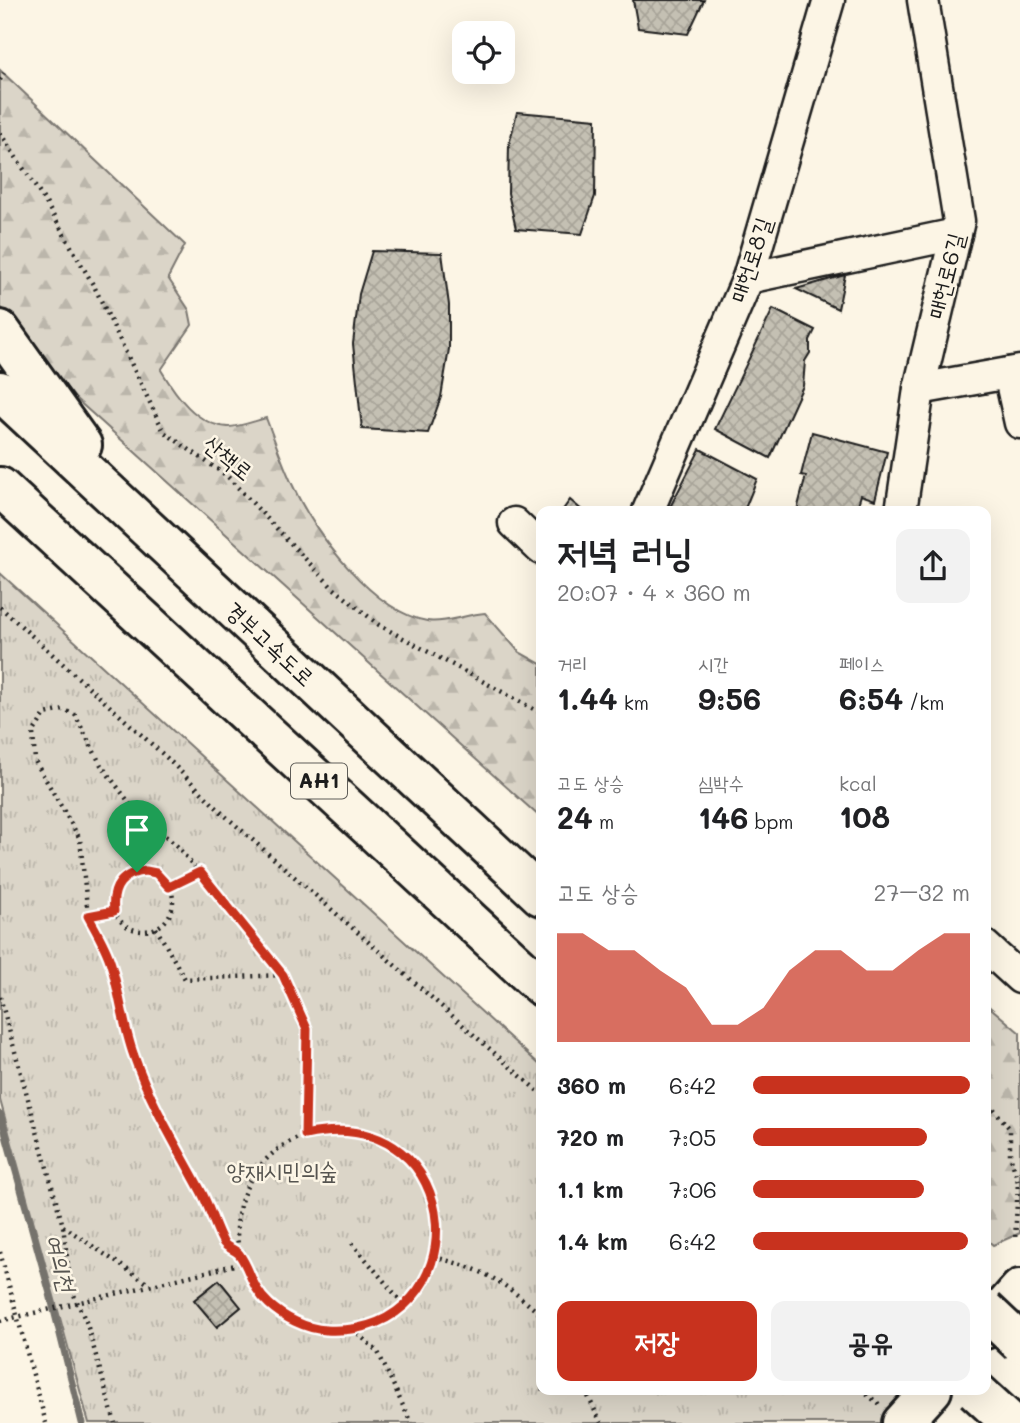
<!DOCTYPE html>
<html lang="ko">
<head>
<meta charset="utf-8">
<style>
  body { margin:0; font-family:Mali,"Poor Story",sans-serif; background:#f2f2f2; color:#202124; height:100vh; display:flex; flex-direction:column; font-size:26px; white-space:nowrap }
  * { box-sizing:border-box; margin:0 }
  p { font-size:23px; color:#757577 }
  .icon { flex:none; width:38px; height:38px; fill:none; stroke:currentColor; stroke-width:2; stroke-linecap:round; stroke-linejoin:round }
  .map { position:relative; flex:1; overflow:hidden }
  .sheet { position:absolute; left:536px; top:506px; width:455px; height:889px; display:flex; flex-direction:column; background:#fff; border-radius:14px; box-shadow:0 7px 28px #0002 }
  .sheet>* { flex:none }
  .controls { position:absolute; left:452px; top:21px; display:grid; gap:14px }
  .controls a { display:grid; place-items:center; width:63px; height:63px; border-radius:14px; background:#fff; box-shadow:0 7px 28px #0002; font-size:35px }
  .pin { position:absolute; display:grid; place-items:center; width:60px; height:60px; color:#fff; margin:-72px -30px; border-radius:50% 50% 50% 0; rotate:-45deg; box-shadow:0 0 7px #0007 }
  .pin .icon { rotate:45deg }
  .round { display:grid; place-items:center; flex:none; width:74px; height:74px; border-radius:14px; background:#f2f2f2 }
  .summary { display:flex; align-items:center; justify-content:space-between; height:119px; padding:0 21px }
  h1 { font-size:38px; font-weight:800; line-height:52px }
  .stats { display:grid; grid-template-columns:repeat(3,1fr); gap:10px; height:119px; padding:7px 21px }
  .stats div { display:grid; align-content:center }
  .stats b { font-size:30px; font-weight:800 }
  .stats small { font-size:19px; font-weight:400 }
  .stats p { font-size:19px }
  .chart { height:196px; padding:14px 21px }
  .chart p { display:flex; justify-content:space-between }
  .chart svg { width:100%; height:126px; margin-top:7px; fill:#c8321e; opacity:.7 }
  .cta { display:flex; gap:14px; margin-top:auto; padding:14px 21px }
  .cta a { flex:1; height:80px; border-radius:14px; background:#c8321e; color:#fff; font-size:28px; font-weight:800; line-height:80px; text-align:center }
  .cta a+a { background:#f2f2f2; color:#202124 }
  ul { padding:0 21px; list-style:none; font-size:23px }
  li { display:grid; grid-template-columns:112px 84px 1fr; align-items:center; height:52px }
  li i { height:18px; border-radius:9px; background:#c8321e }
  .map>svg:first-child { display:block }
  .grass { fill:url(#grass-tufts); stroke:#7c7872; stroke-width:2 }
  .forest { fill:url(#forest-firs); stroke:#7c7872; stroke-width:2 }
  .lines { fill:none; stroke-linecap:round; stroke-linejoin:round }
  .stream { stroke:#75726c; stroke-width:7 }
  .building { fill:url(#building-cross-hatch); stroke:#1c1c1c; stroke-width:2 }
  .minor-casing { stroke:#1c1c1c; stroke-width:35 }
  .major-casing { stroke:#1c1c1c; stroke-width:44 }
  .highway-casing { stroke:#1c1c1c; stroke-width:44 }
  .path { stroke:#1c1c1c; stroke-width:4.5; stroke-dasharray:2 5; stroke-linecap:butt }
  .minor { stroke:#fcf5e5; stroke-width:30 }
  .major { stroke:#fcf5e5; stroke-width:38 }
  .highway { stroke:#fcf5e5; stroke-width:38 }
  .highway-bridge-casing { stroke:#1c1c1c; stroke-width:44; stroke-linecap:butt }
  .path-bridge { stroke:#1c1c1c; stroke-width:4.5; stroke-dasharray:2 5; stroke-linecap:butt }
  .highway-bridge { stroke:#fcf5e5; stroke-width:38 }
  .route-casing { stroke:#fff; stroke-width:14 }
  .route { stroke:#c8321e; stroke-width:9 }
  .labels { text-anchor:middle; stroke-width:5; stroke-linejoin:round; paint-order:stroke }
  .shield { fill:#fcf5e5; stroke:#5f5d58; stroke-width:2 }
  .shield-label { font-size:21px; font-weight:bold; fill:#1c1c1c }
  .street-label { font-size:23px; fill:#1c1c1c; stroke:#fcf5e5 }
  .park-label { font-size:23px; fill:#555450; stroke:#fcf5e5 }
  .water-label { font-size:24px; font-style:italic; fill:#575551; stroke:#fcf5e5 }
</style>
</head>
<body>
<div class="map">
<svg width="1020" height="1423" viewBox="0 0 1020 1423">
  <defs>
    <pattern id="grass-tufts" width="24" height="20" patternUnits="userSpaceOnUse" patternTransform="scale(1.75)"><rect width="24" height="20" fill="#dbd5c8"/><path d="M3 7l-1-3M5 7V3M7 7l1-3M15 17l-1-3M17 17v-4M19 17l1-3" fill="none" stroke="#bbb6ab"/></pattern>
    <pattern id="forest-firs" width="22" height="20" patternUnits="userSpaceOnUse" patternTransform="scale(1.75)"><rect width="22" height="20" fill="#dbd5c8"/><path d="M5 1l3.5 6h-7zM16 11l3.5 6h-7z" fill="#bbb6ab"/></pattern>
    <pattern id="building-cross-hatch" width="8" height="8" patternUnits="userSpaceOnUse" patternTransform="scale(1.75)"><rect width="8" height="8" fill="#c4c0b3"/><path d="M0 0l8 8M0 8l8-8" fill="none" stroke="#a8a499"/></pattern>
  </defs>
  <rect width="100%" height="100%" fill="#fcf5e5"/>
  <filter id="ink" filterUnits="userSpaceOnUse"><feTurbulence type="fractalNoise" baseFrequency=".0143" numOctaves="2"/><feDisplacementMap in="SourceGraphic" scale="14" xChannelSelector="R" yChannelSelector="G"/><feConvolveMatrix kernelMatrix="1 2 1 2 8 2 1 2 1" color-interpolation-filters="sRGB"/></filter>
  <g filter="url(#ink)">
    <path class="grass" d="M0,573L541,1066V1390H895L932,1423H89L0,1100Z"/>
    <g class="forest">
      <path d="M0,70L185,245L168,278L189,310L192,325L161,370C176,395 196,425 228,427C239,427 255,421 266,418C275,441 283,466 294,488C315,534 374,612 427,621C444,624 467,614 485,613L519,652L541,664V818L75,398L0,306Z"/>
      <path d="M985,1003L1020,1033V1233L993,1245L985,1238Z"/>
    </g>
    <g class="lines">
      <path class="stream" d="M0,1114L49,1290L82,1423"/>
    </g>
    <g class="building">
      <path d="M633,0H704L688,34L638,28Z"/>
      <path d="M517,112L596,119L595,196L582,234L516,229L508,193L509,145Z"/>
      <path d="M372,251L442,253L449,305V349L441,397L428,433L362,429L353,344L359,294Z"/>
      <path d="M845,275L838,309L796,289Z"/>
      <path d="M773,309L815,330L810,340V353L805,361L803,386L770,458L715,429Z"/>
      <path d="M812,432L887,452L875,500L861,495L856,511L797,510L806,476L801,475Z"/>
      <path d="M700,449L757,479L744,511H668Z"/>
      <path d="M570,500L583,511H562Z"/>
      <path d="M219,1280L241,1307L217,1327L194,1300Z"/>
    </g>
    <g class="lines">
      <g class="minor-casing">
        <g id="minor">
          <path d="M748,278L956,234"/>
          <path d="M1009,373L1020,423"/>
          <path d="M919,389L1020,371"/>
          <path d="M648,511L748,278L829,0"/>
          <path d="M901,511L919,389L959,221L923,0"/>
          <path d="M514,523L541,549"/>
          <path d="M985,946L1020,978"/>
        </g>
      </g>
      <g class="major-casing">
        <g id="major">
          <path d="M985,1329L1020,1289"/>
          <path d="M902,1423L932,1390"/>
        </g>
      </g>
      <g class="highway-casing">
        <g id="highway">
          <path d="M0,330L82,445"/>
          <path d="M0,391L541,896"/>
          <path d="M0,487L541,986"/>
        </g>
      </g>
      <g class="path">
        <path d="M0,80L4,73"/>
        <path d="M0,133L46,203L95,288L164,432L227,476L331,586L379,625L541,713"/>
        <path d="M0,607L167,758L222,813L541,1094"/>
        <circle cx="143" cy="901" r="30"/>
        <path d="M169,887L199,872"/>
        <path d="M88,916L114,911"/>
        <path d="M156,928L185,979L283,975"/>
        <path d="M0,997L63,1226L71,1288L87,1324L115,1423"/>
        <path d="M985,1098L1010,1129V1155L1018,1182L1015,1241"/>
        <circle cx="337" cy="1230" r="100"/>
        <path d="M63,1226L150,1285"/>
        <path d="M352,1243L404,1305"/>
        <path d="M0,1252L46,1423"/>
        <path d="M239,1253L224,1244L203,1195L149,1097L133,1054L118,1005L111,964L88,916L80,839L35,761L33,733L45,714L64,710L75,715L101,765L134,809L177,846L283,975L307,1029L305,1135"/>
        <path d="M434,1257C486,1270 501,1280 541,1315"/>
        <path d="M136,1289L243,1263"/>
        <path d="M353,1329L378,1352L411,1423"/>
        <path d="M585,1390L601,1423"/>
        <path d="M861,1390L879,1404"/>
      </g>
      <use href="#minor" class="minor"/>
      <use href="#major" class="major"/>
      <use href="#highway" class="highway"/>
      <g class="highway-bridge-casing">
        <g id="highway-bridge">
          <path d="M985,1310L1020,1343"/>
          <path d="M975,1390L1011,1423"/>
        </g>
      </g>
      <path class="path-bridge" d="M0,1321L136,1289"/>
      <use href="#highway-bridge" class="highway-bridge"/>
    </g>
  </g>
  <g class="lines" filter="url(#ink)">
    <g class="route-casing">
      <path id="route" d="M146,871L156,873L169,887L200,872L283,975L307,1029L305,1135C472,1100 481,1338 326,1330C306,1329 283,1317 269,1304C251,1288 251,1270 239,1254C235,1249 226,1248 223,1242C215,1227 210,1209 202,1193C178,1148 151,1105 134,1056C123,1026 120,994 111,964C106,947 96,931 88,916L114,911C111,887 123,872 146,871Z"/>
    </g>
    <use href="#route" class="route"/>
  </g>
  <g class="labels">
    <rect class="shield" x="291" y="763.5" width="56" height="35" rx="5"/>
    <g class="shield-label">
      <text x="319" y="788">AH1</text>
    </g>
    <g class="street-label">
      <text transform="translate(751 260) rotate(-72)" y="8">매헌로8길</text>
      <text transform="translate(946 276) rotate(-76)" y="8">매헌로6길</text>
      <text transform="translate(228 458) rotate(39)" y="8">산책로</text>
      <text transform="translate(270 644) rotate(43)" y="8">경부고속도로</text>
    </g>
    <g class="park-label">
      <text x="282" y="1179">양재시민의숲</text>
    </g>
    <g class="water-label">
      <text transform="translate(60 1263) rotate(75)" y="8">여의천</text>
    </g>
  </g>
</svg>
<div class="controls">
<a><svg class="icon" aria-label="locate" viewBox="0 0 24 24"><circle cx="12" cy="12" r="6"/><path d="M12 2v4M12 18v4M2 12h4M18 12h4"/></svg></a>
</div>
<div class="pin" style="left:137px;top:872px;background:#1e9e55"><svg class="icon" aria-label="arrive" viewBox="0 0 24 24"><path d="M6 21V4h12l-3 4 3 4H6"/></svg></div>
<section class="sheet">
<div class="summary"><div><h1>저녁 러닝</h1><p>20:07 · 4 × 360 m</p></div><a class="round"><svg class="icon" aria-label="share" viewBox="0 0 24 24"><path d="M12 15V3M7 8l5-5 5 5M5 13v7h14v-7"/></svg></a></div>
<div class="stats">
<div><p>거리</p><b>1.44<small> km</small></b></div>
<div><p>시간</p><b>9:56</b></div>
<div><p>페이스</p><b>6:54<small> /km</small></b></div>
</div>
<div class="stats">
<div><p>고도 상승</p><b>24<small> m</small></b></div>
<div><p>심박수</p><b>146<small> bpm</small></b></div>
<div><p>kcal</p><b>108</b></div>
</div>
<div class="chart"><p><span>고도 상승</span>27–32 m</p>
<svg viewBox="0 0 160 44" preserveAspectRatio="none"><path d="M0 44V6L10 6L20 12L30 12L40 19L50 25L60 38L70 38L80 32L90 19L100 12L110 12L120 19L130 19L140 12L150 6L160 6V44z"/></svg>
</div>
<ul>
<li><b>360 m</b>6:42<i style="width:100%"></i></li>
<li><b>720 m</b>7:05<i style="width:80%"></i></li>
<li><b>1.1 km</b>7:06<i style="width:79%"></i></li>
<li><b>1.4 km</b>6:42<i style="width:99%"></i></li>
</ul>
<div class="cta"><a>저장</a><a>공유</a></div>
</section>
</div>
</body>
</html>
